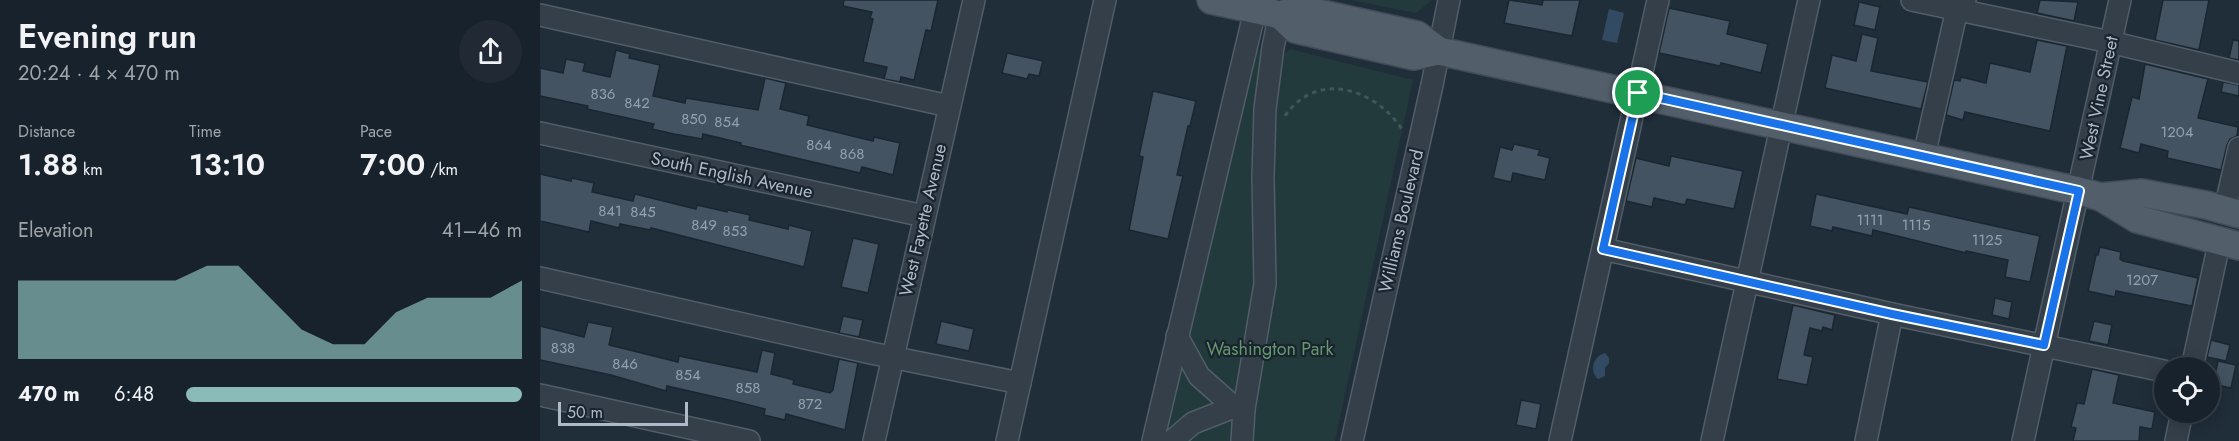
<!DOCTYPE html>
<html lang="en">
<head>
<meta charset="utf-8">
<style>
  body { margin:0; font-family:Jost,sans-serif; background:#212a34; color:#f1f3f6; height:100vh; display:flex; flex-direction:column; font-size:22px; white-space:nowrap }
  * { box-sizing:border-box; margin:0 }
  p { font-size:20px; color:#9fa4a9 }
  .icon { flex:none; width:33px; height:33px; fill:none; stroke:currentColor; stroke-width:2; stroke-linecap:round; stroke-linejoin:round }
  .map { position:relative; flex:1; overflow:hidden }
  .side { display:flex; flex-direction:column; background:#18222c; width:540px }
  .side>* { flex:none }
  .fabs { position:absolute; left:1614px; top:357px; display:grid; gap:12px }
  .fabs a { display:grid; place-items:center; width:66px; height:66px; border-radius:50%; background:#18222c; box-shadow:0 3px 15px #0003,0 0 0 2px #363f48; font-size:30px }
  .scale { position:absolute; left:18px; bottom:15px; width:130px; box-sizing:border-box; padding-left:6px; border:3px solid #aebac7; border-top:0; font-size:16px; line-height:21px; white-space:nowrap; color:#aebac7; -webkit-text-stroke:4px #19242f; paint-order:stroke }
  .pin { position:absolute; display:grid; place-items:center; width:51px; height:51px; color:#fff; margin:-26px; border:3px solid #fff; border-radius:50%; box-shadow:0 2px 6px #0007 }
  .round { display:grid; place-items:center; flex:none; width:63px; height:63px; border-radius:32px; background:#212a34 }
  .head { display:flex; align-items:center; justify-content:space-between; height:102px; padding:0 18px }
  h1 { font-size:33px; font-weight:600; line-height:45px }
  .stats { display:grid; grid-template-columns:repeat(3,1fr); gap:9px; height:102px; padding:6px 18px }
  .stats div { display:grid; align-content:center }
  .stats b { font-size:30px; font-weight:600 }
  .stats small { font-size:16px; font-weight:400 }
  .stats p { font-size:16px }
  .chart { height:168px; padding:12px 18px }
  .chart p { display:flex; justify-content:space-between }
  .chart svg { width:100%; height:108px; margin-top:6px; fill:#8bbbb9; opacity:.7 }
  ul { padding:0 18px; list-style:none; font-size:20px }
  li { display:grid; grid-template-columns:96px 72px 1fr; align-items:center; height:45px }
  li i { height:15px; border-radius:8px; background:#8bbbb9 }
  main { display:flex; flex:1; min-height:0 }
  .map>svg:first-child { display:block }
  .green { fill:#223a3b }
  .water { fill:#324b63 }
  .building { fill:#435362; stroke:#1b2631; stroke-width:1.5 }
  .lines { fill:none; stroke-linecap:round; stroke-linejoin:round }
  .minor-casing { stroke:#515d68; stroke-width:24 }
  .major-casing { stroke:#404b57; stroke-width:30 }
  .path { stroke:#405758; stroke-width:3; stroke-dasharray:4.5 4.5; stroke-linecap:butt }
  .minor { stroke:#343f4a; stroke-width:21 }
  .major { stroke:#525e6a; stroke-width:27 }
  .route-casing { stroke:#fff; stroke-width:12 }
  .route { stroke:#1a73e8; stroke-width:8 }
  .labels { text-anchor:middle; stroke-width:4.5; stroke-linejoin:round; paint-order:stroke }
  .number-label { font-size:15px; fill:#93a0ae }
  .street-label { font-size:18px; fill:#aebac7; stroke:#19242f }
  .park-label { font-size:18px; fill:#65986c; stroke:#19242f }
</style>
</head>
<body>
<main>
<section class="side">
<div class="head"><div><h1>Evening run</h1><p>20:24 · 4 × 470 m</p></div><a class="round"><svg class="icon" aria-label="share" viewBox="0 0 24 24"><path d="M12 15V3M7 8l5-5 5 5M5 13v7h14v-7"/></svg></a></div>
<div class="stats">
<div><p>Distance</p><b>1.88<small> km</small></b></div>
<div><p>Time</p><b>13:10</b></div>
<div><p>Pace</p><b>7:00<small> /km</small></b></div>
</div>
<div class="chart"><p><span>Elevation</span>41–46 m</p>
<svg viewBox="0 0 160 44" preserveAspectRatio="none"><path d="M0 44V12L10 12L20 12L30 12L40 12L50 12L60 6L70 6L80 19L90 32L100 38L110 38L120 25L130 19L140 19L150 19L160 12V44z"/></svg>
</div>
<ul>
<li><b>470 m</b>6:48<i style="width:100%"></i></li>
</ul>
</section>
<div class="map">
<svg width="1699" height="441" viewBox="0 0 1699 441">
  <rect width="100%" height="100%" fill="#202e3a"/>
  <g class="green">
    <path d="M811,0H892L876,13Z"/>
    <path d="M715,49L744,54L750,49L873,80L795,441H625Z"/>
  </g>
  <g class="water">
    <path d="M1069,9L1084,13L1077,43L1062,40Z"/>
    <path d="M1065,353L1069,358V363L1065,368V376L1058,379C1049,371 1053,356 1065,353Z"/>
  </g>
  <g class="building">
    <path d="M304,0H398L391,31L386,30L374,80L361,77L360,82L344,79L347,67L323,62L333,19L330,18L332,12L303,6Z"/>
    <path d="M969,0L1002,5L1003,0H1040L1032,36L964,23Z"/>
    <path d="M1500,0L1538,2L1534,21L1497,13Z"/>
    <path d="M1623,0H1669L1659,50L1615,40Z"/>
    <path d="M1319,2L1340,7L1335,30L1314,25Z"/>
    <path d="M1129,8L1190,21L1187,34L1228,44L1221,73L1181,63L1180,66L1119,53Z"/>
    <path d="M1322,34L1338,38L1331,71L1388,82L1381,109L1285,88L1292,55L1316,61Z"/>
    <path d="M1497,40L1527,46L1510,131L1425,112L1423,120L1406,115L1414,80L1420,81L1421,77L1446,83L1450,63L1490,72Z"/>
    <path d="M1693,40L1699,41V60L1689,58Z"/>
    <path d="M76,50L90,54L89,58L120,65L113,96L145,103L146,98L218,110L225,78L246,83L240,109L269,116L267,125L333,141L334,137L360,143L353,175L322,167L320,173L200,145L201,143L163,134L162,139L134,134L112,129L114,124L47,109L48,106L0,96V68L23,73L26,59L45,63L43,71L70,77Z"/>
    <path d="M467,53L503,61L499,76L489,74L487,79L462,73Z"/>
    <path d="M1605,64L1668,79L1658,118L1698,127L1697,136L1690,139L1687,145L1681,170L1627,158L1628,151L1601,144L1599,153L1580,148L1592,97L1599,99Z"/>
    <path d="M1683,82L1699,85V96L1681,92Z"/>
    <path d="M613,91L656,101L650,126H648L637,175L643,176L628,239L589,230L603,157L599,156Z"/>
    <path d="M974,144L1000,150L998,155L1010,158L1005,180L973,173L971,182L953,178L960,147L972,150Z"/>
    <path d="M1131,156L1203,171L1194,209L1147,199L1145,205L1114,198L1112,207L1086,201L1096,158L1129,166Z"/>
    <path d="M0,174L31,181L32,178L54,183L52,192L93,201L95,194L156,209L157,205L187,212L188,210L210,215L209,220L248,229L249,225L272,231L264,267L111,228L110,230L80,224L79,228L51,221L49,232L0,221Z"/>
    <path d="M1276,194L1367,214L1369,207L1500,236L1490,282L1465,277L1468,260L1426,251V253L1333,230L1332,236L1293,227L1292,231L1270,226Z"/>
    <path d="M313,238L339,244L328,293L301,287Z"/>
    <path d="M1560,247L1581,252L1580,259L1583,261L1658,278L1652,306L1576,291L1575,297L1548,291L1556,255H1558Z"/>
    <path d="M1455,298L1472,302L1469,319L1452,315Z"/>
    <path d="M1253,305L1295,315L1292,330L1283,327L1282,331L1270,328L1264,355L1273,357L1267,385L1237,379Z"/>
    <path d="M303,316L323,320L319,337L299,333Z"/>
    <path d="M401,321L434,329L429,351L396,344Z"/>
    <path d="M1554,321L1572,325L1568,345L1549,341Z"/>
    <path d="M48,322L73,327L69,345L138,362L139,356L217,372L222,350L235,353L231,374L254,380L253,384L290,393L293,390L299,359L318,363L305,430L246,414L245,420L224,415L225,409L193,401L127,386L126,391L71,375L0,360V326L44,337Z"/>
    <path d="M1671,340L1690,345L1686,361L1667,357Z"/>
    <path d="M1678,361L1696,365L1691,388L1673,384Z"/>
    <path d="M1552,369L1579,375L1573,403L1615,412L1612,429L1600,427L1599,441H1533L1536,428L1531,427L1537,403L1544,404Z"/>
    <path d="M981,400L1001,404L996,429L976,425Z"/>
  </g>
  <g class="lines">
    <g class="minor-casing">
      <g id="minor">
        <path d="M1372,0L1570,42L1699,73"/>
        <path d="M0,15L409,106"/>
        <path d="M0,133L384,216"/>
        <path d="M1384,156L1417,9L1425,0"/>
        <path d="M1685,209L1699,148"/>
        <path d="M1063,249L1352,314L1624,371"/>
        <path d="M0,278L331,353L480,383"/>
        <path d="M637,336L659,376L694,407L704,409"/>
        <path d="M1652,368L1680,239"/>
        <path d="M0,395L209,441"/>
        <path d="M334,441L434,0"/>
        <path d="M467,441L565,0"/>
        <path d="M613,441L715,10"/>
        <path d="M632,441L653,423L694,407"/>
        <path d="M702,441L704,409L725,284L723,177L725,109L733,47L742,4"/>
        <path d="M812,441L892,85L909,0"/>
        <path d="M1020,441L1118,0"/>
        <path d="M1172,441L1269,0"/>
        <path d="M1326,441L1352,314"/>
        <path d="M1483,441L1580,0"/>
        <path d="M1636,441L1642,412"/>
      </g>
    </g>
    <g class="major-casing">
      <g id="major">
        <path d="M671,0L740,15L755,29L874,56L899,51"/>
        <path d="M740,15L760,9L877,35L899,51L1539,191L1561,197L1597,219L1699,246"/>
        <path d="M1561,197L1602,193L1666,205L1699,214"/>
      </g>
    </g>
    <path class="path" d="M745,116C777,69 837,89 863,131"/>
    <use href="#minor" class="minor"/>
    <use href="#major" class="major"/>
  </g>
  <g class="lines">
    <g class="route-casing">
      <path id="route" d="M1098,93L1539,191L1504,345L1352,314L1063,249Z"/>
    </g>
    <use href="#route" class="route"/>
  </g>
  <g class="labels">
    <g class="number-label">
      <text x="63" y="99">836</text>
      <text x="97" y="108">842</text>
      <text x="154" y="124">850</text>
      <text x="187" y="127">854</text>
      <text x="1637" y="137">1204</text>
      <text x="279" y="150">864</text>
      <text x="312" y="159">868</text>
      <text x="70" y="216">841</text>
      <text x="103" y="217">845</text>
      <text x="1330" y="225">1111</text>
      <text x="164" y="230">849</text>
      <text x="1376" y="230">1115</text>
      <text x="195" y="236">853</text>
      <text x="1447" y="245">1125</text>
      <text x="1602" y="285">1207</text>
      <text x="23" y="353">838</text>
      <text x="85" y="369">846</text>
      <text x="148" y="380">854</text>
      <text x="208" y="393">858</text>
      <text x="270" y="409">872</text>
    </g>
    <g class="street-label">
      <text transform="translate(1559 98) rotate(-78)" y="6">West Vine Street</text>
      <text transform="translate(192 175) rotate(12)" y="6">South English Avenue</text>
      <text transform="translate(383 220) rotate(-77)" y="6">West Fayette Avenue</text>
      <text transform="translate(861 221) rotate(-77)" y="6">Williams Boulevard</text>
    </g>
    <g class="park-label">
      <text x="730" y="355">Washington Park</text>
    </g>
  </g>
</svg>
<div class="fabs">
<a><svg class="icon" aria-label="locate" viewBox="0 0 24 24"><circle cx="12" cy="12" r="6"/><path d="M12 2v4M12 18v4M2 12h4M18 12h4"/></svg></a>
</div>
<div class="scale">50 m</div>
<div class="pin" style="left:1098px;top:93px;background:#1e9e55"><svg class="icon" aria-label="arrive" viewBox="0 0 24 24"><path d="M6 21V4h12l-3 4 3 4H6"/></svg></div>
</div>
</main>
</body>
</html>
